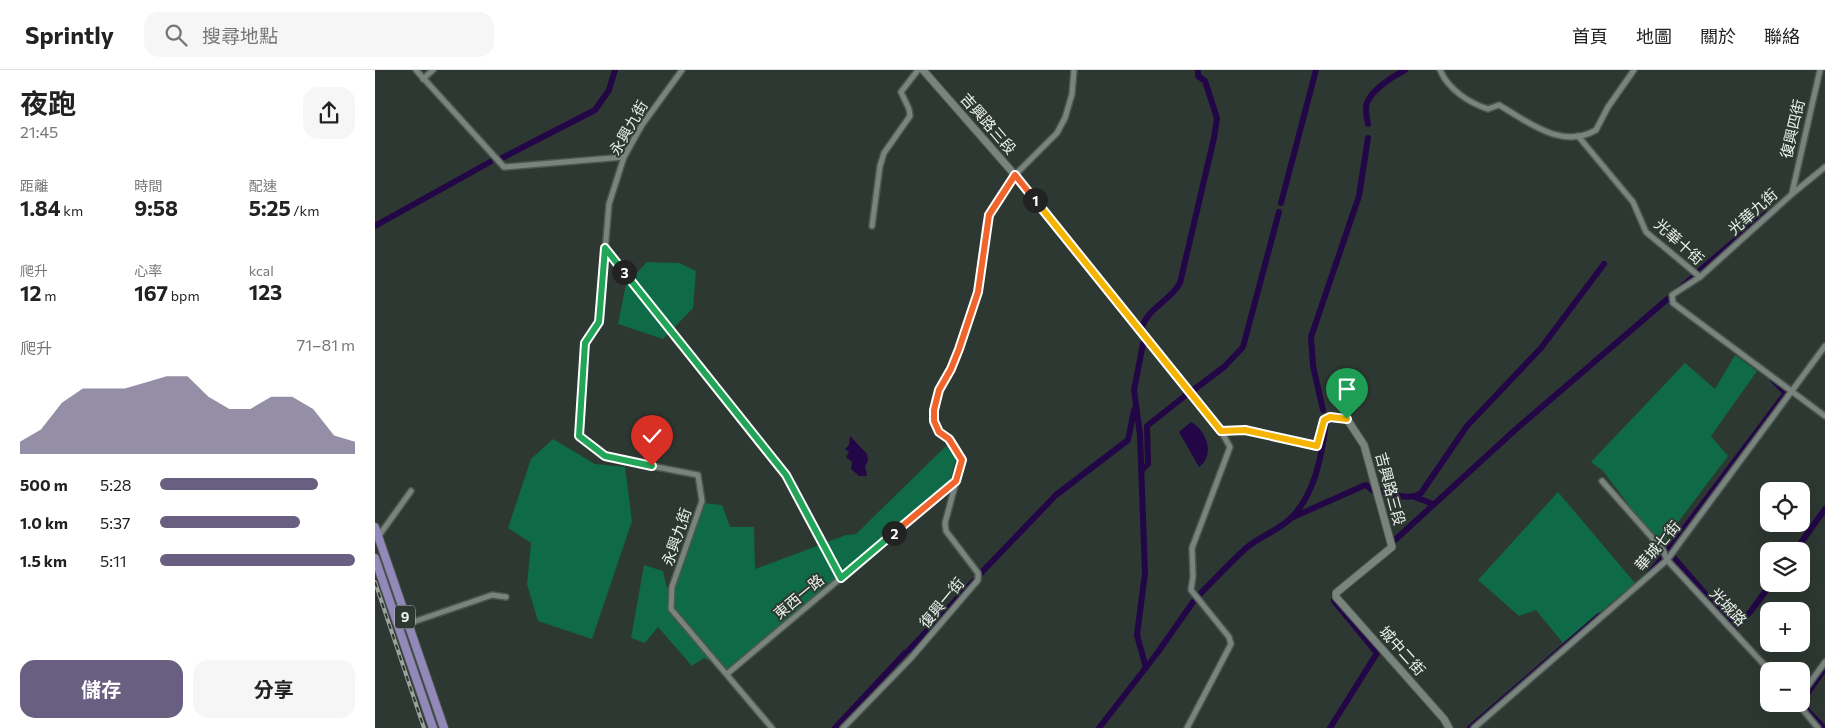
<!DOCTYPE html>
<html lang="zh-TW">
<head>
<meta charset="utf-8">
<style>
  body { margin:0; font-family:Commissioner,"Noto Sans TC",sans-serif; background:#f6f6f6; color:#222; height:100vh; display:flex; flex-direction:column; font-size:19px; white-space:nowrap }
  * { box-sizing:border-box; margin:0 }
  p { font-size:16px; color:#767676 }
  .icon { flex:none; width:28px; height:28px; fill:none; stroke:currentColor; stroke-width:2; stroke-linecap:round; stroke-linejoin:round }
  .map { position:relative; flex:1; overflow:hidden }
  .drawer { display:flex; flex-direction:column; background:#fff; width:375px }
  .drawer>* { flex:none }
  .tools { position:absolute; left:1385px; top:412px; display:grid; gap:10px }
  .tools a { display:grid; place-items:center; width:50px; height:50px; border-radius:10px; background:#fff; box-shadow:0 5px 20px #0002; font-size:25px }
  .pin { position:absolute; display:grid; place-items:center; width:42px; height:42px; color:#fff; margin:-51px -21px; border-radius:50% 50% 50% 0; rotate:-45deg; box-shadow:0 0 5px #0007 }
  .pin .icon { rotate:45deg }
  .km { position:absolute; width:25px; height:25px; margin:-12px; border-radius:50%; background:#222; color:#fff; font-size:14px; line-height:25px; text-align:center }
  .round { display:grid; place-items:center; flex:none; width:52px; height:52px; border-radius:15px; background:#f6f6f6 }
  .summary { display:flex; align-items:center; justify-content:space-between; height:85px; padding:0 20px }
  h1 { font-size:28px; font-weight:700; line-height:38px }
  .metrics { display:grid; grid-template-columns:repeat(3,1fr); gap:8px; height:85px; padding:5px 20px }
  .metrics div { display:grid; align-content:center }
  .metrics b { font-size:21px; font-weight:700 }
  .metrics small { font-size:14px; font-weight:400 }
  .metrics p { font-size:14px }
  .chart { height:140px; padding:10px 20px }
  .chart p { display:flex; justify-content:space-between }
  .chart svg { width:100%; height:90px; margin-top:5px; fill:#685f81; opacity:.7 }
  .action { display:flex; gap:10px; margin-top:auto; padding:10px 20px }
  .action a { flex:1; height:58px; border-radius:15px; background:#685f81; color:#fff; font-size:20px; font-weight:700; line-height:58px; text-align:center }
  .action a+a { background:#f6f6f6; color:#222 }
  ul { padding:0 20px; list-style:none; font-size:16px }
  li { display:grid; grid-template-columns:80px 60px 1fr; align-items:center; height:38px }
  li i { height:12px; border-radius:6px; background:#685f81 }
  header { display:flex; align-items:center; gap:30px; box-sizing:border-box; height:70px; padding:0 25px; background:#fff; border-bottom:1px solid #e0e0e0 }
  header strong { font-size:24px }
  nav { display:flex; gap:28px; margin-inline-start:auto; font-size:18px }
  .search { width:350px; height:45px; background:#f6f6f6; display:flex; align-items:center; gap:12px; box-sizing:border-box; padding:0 18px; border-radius:15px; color:#767676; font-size:19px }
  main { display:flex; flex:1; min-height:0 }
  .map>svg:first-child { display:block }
  .green { fill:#0e6a47 }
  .water { fill:#220646 }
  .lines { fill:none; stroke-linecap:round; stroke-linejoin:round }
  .canal { stroke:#220646; stroke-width:6 }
  .street-casing { stroke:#4d5651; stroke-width:8 }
  .secondary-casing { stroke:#4d5651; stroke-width:9 }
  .primary-casing { stroke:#4d5651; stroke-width:10 }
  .street { stroke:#78847d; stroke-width:5 }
  .secondary { stroke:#78847d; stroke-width:7 }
  .primary { stroke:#9288b9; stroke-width:8 }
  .rail-casing { stroke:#9ba29d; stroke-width:4 }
  .rail { stroke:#2e3832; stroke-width:2; stroke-dasharray:5.5; stroke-linecap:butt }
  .split-1-casing { stroke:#fff; stroke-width:10 }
  .split-2-casing { stroke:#fff; stroke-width:10 }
  .split-3-casing { stroke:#fff; stroke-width:10 }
  .split-4-casing { stroke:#fff; stroke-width:10 }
  .split-1 { stroke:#f5b400; stroke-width:6 }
  .split-2 { stroke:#f0652b; stroke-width:6 }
  .split-3 { stroke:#22a559; stroke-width:6 }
  .split-4 { stroke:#22a559; stroke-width:6 }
  .labels { text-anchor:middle; stroke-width:4; stroke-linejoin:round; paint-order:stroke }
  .shield { fill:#2e3832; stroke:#b2bab5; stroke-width:1 }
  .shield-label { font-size:14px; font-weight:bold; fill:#ebf1ed }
  .street-label { font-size:15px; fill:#ebf1ed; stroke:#2e3832 }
</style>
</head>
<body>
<header>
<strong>Sprintly</strong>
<div class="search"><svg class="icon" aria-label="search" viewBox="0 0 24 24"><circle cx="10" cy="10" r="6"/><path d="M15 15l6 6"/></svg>搜尋地點</div>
<nav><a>首頁</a><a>地圖</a><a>關於</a><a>聯絡</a></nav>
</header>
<main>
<section class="drawer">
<div class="summary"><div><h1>夜跑</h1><p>21:45</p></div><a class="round"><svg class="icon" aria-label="share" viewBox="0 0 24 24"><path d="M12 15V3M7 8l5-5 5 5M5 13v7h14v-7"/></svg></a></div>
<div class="metrics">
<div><p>距離</p><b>1.84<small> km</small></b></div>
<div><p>時間</p><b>9:58</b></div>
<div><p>配速</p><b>5:25<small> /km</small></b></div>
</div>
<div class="metrics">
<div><p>爬升</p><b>12<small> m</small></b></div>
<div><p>心率</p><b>167<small> bpm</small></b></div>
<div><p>kcal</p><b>123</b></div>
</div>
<div class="chart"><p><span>爬升</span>71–81 m</p>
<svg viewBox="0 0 160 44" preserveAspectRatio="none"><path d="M0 44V38L10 32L20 19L30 12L40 12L50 12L60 9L70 6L80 6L90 16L100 22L110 22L120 16L130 16L140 22L150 35L160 38V44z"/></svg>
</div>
<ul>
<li><b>500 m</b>5:28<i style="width:81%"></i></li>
<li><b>1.0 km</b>5:37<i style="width:72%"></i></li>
<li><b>1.5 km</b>5:11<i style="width:100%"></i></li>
</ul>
<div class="action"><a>儲存</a><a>分享</a></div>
</section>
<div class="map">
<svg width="1450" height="658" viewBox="0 0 1450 658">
  <rect width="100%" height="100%" fill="#2e3832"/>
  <g class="green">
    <path d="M272,192L304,193L321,201L318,238L288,269L243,254L251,214Z"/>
    <path d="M1360,285L1382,301L1336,366L1353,386L1285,476L1228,401L1216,392L1310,293L1340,319Z"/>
    <path d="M178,369L220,394L250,397L257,451L217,569L163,551L152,514L156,473L133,458L156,389Z"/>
    <path d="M571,376L581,388L574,416L352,600L329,588L317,596L283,557L270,573L256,568L269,495L288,501L292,518L295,519L328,433L347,435L355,457H379L380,499L471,465L481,464Z"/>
    <path d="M1183,422L1260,513L1188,573L1161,540L1144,546L1103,510Z"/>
  </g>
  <g class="water">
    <path d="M816,352C831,360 841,385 824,397L804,362Z"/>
    <path d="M475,366L492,384L493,391L490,396L492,406H484L476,399L477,392L471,387L474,382L470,379L474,375Z"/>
  </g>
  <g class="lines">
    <g class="canal">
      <path d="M993,54C992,49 991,43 991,38C991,23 1018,6 1030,0"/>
      <path d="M123,90L220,40L234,20L240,0"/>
      <path d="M906,133L941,0"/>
      <path d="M0,156L115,92"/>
      <path d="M1322,203L1391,144"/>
      <path d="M767,257C774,237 795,231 805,213L839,68L842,48L830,11L823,6V0"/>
      <path d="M768,274L759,320L765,365L770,503L762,565L771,598"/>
      <path d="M817,321L849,297L868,277L904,142"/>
      <path d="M948,340L938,296L936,267L984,126L993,68"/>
      <path d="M767,400L773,394L772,356L811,325"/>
      <path d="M1004,421C1018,424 1034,431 1046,423L1092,356L1166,278L1229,194"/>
      <path d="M1040,427L1058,434"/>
      <path d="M916,448L988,416L991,415L997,420"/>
      <path d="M1020,470L1140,360L1317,208"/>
      <path d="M1293,480L1411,323L1398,310"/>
      <path d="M1420,481L1450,439"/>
      <path d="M1299,488L1360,558L1376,541L1396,514"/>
      <path d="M606,503L681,425L753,370L759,340"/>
      <path d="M1274,504L1289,486"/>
      <path d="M823,526C839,510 854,494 870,479C884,467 902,461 915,449C940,425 947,385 951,352"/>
      <path d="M534,580L598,512"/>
      <path d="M460,658L530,583"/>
      <path d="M724,658L783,582L818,532"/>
      <path d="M955,658L1002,583L959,531V523"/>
      <path d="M1095,658L1224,546"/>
      <path d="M1449,658L1427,635V631L1450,598"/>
    </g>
    <g class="street-casing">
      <g id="street">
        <path d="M41,0L129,97L249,87"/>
        <path d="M307,0L267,55L249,87L234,134L224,252L210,273L204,366L230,387L323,405L327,431L297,517L296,539L397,658"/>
        <path d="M1065,0C1073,19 1094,33 1113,39L1124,35C1153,52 1187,80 1221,60L1233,37L1259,0"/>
        <path d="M48,9L58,0"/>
        <path d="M1203,66L1258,132L1271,162L1325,207L1297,225L1298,233L1450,346"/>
        <path d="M1417,123L1445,0"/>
        <path d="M497,156L505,96L509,83L535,46L534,39L526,22L543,0"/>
        <path d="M230,178L411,405L465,508"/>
        <path d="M1325,207L1417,124L1450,97"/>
        <path d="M1227,411L1288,480L1292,490L1395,601"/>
        <path d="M3,467L36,421"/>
        <path d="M21,549L30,547L41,551L117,525L131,527"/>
        <path d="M352,604L581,411"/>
        <path d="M1426,625L1450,592"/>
        <path d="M1423,634L1443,658"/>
        <path d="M468,658L536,588L603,510V503L571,461L570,453L587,390L573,369L564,362L559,351V340L564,320L576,299L584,279L603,222L611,154L618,137L640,105L682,63L690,48L697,24L699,0"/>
        <path d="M812,658L856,574L854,567L816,520L818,506L817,478L855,377L846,361"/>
        <path d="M1099,658L1292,490L1450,276"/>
      </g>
    </g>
    <g class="secondary-casing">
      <path id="secondary" d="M548,0L640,105L846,361L870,360L942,376L949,350L955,347L972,349L989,375L1017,477L961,523V527L1069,649L1074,658"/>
    </g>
    <g class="primary-casing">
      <g id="primary">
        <path d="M0,457L69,658"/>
        <path d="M0,488L58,658"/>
      </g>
    </g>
    <use href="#street" class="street"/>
    <use href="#secondary" class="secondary"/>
    <use href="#primary" class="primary"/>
    <g class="rail-casing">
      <path id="rail" d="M0,512L49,658"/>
    </g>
    <use href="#rail" class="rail"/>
  </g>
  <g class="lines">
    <g class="split-1-casing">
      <path id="split-1" d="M660,130L846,361L870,360L942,376L949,350L955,347L972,349"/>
    </g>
    <g class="split-2-casing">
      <path id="split-2" d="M519,463L581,411L587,390L574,369L564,362L559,351V340L564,320L576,299L584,279L603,222L614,145L640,105L660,130"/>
    </g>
    <g class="split-3-casing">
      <path id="split-3" d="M249,202L411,405L466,508L519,463"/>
    </g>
    <g class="split-4-casing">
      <path id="split-4" d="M249,202L230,178L224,252L210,273L204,366L230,386L277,396"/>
    </g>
    <use href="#split-1" class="split-1"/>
    <use href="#split-2" class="split-2"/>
    <use href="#split-3" class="split-3"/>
    <use href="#split-4" class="split-4"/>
  </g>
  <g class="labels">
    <rect class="shield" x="20" y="535.5" width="20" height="23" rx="4"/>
    <g class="shield-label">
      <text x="30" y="552">9</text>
    </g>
    <g class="street-label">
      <text transform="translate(613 54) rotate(49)" y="5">吉興路三段</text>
      <text transform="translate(254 58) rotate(-60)" y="5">永興九街</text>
      <text transform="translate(1418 59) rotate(-77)" y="5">復興四街</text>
      <text transform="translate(1378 142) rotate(-42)" y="5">光華九街</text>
      <text transform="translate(1304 172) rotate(42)" y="5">光華十街</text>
      <text transform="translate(1015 419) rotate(75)" y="5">吉興路三段</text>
      <text transform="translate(302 467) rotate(-71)" y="5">永興九街</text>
      <text transform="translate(1283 476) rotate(-49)" y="5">華城七街</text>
      <text transform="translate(424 527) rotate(-40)" y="5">東西一路</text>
      <text transform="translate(567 533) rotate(-50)" y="5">復興一街</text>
      <text transform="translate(1353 537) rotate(47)" y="5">光城路</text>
      <text transform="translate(1027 581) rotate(48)" y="5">城中二街</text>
    </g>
  </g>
</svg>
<div class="tools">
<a><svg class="icon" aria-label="locate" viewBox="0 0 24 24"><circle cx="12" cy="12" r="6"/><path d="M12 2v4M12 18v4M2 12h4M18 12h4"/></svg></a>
<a><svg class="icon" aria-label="layers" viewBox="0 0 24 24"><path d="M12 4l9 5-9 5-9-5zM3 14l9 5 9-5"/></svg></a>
<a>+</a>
<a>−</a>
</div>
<div class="pin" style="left:972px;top:349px;background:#1e9e55"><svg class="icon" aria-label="arrive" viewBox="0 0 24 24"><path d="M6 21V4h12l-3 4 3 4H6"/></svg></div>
<div class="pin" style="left:277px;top:396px;background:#d93025"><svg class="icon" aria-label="check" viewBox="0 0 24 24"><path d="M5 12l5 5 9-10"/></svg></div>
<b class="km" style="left:660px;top:130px">1</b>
<b class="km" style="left:519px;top:463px">2</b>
<b class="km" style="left:249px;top:202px">3</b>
</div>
</main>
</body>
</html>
